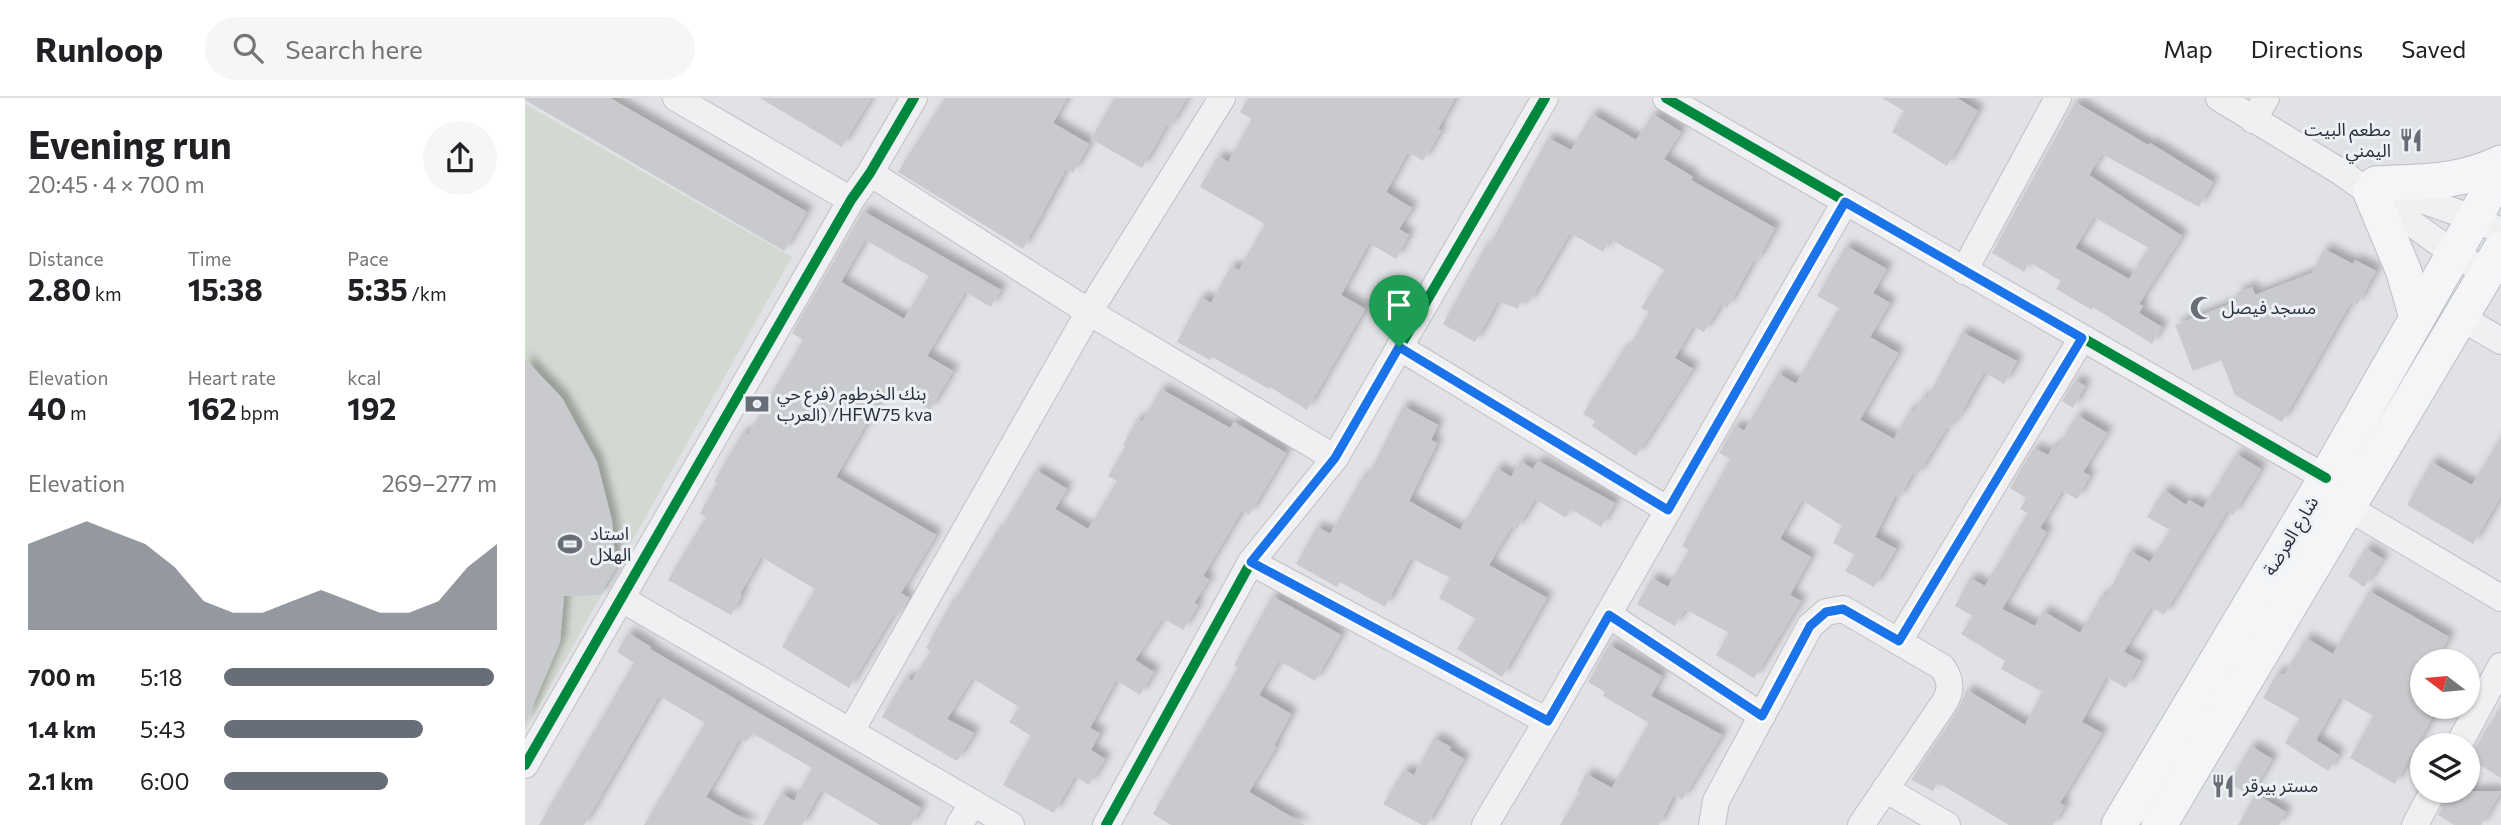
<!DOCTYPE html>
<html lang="en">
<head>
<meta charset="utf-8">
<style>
  body { margin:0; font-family:Commissioner,"Noto Sans Arabic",sans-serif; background:#f6f6f6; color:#202124; height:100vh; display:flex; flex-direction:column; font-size:26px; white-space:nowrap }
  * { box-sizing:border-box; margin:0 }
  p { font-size:23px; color:#757577 }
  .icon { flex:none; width:38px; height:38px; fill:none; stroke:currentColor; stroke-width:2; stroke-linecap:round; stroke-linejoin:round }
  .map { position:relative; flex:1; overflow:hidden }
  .drawer { display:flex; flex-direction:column; background:#fff; width:525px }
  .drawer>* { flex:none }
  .needle { width:46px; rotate:286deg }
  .fabs { position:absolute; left:1885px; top:551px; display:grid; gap:14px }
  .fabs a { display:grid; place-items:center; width:70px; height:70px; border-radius:50%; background:#fff; box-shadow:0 2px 5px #0004; font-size:35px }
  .pin { position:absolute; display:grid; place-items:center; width:60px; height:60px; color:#fff; margin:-72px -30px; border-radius:50% 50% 50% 0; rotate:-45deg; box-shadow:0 0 7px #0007 }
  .pin .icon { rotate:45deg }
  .round { display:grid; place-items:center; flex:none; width:74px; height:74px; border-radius:37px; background:#f6f6f6 }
  .summary { display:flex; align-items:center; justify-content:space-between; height:119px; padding:0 28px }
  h1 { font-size:38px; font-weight:700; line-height:52px }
  .stats { display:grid; grid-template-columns:repeat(3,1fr); gap:10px; height:119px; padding:7px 28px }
  .stats div { display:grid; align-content:center }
  .stats b { font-size:30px; font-weight:700 }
  .stats small { font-size:19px; font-weight:400 }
  .stats p { font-size:19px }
  .chart { height:196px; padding:14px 28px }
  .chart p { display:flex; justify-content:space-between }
  .chart svg { width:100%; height:126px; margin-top:7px; fill:#686e78; opacity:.7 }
  ul { padding:0 28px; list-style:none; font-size:23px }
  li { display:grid; grid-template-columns:112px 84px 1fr; align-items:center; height:52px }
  li i { height:18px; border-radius:9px; background:#686e78 }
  header { display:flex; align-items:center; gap:42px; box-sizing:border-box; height:98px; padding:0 35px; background:#fff; border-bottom:2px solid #e0e0e0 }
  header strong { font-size:33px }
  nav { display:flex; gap:38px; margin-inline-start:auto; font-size:24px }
  .search { width:490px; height:63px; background:#f6f6f6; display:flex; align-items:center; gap:18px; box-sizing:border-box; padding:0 24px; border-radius:38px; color:#757577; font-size:26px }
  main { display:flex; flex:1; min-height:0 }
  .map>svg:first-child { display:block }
  .green { fill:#d1d9d0 }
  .building { fill:#c9cacd; fill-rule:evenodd; filter:url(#shadow) }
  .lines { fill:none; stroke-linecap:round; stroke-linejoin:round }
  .minor-casing { stroke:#bec0c3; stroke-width:28 }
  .major-casing { stroke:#bdbfc3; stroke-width:37 }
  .minor { stroke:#f0f0f2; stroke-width:26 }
  .major { stroke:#f4f5f6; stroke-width:35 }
  .cycleway-casing { stroke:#edf1f5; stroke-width:15 }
  .cycleway { stroke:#00873e; stroke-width:10 }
  .route-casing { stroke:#fff; stroke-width:14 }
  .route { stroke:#1a73e8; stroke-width:9 }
  .labels { text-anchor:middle; stroke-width:6; stroke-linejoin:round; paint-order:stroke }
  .poi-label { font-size:18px; fill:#28303e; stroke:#edf1f5; text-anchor:start }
  .street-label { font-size:18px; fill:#28303e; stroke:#edf1f5 }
</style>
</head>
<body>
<header>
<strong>Runloop</strong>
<div class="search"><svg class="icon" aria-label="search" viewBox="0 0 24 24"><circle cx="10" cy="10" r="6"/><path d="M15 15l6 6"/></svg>Search here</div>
<nav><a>Map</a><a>Directions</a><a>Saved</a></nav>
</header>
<main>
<section class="drawer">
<div class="summary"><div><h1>Evening run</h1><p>20:45 · 4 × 700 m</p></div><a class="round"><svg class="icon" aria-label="share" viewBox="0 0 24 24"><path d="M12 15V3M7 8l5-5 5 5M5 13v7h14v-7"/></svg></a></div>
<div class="stats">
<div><p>Distance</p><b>2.80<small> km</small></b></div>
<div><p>Time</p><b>15:38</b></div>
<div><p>Pace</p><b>5:35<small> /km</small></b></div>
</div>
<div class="stats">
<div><p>Elevation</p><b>40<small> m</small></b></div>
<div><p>Heart rate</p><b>162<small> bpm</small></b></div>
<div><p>kcal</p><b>192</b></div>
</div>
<div class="chart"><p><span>Elevation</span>269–277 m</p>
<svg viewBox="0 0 160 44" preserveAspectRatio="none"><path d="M0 44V14L10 10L20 6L30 10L40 14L50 22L60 34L70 38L80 38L90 34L100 30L110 34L120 38L130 38L140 34L150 22L160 14V44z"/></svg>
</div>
<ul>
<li><b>700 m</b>5:18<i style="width:99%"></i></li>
<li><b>1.4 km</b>5:43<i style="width:73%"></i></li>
<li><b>2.1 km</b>6:00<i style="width:60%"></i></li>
</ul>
</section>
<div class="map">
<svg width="1976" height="727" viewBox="0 0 1976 727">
  <defs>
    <filter id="shadow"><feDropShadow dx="6" dy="-6" stdDeviation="3.5" flood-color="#0004"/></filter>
  </defs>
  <rect width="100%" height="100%" fill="#e0e2e5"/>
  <path class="green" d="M0,6L267,159L0,633Z"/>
  <g class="building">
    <path d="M0,0H85L282,114L259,153L0,2Z"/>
    <path d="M235,0H346L317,49Z"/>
    <path d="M420,0H542L528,25L564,46L548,75L541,71L498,151L373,74Z"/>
    <path d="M589,0H662L645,29L642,27L617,70L566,41Z"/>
    <path d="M723,0H930L913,31L916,33L898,63L883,54L861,94L887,110L874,131L884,137L871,161L844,145L816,197L840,211L782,312L745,289L744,291L687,259L685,262L652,244L676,199L686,205L706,168L714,172L740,126L675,89L693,58L703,64L727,21L715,14Z"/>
    <path d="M1357,0H1432L1453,13L1422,68L1367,34L1379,13Z"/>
    <path d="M1550,4L1623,47L1625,45L1688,84L1674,109L1577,56L1564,77L1657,138L1614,206L1618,208L1614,215L1637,229L1627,246L1568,209L1567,212L1531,191L1536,183L1504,164L1499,174L1467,155ZM1569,119L1624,150L1604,181L1550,150Z"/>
    <path d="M1067,16L1111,42L1128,16L1156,34L1139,61L1168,79L1166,82L1250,130L1232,163L1229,162L1202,210L1196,206L1179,234L1168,228L1150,260L1168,271L1111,358L1067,328L1070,323L1058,316L1099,251L1102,253L1124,214L1116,210L1140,172L1085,141L1078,154L1045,135L1003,206L996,202L993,211L973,203L950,244L918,226L960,149L963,150L1023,40L1046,52Z"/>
    <path d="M338,113L476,192L466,209L440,194L402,258L428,273L405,312L363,287L311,379L411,437L376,495L384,500L373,518L369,515L324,590L257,549L290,491L236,459L215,496L217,497L206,517L143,482L181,419L175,415L192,385L189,383L218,334L223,337L278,242L267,235ZM340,142L404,178L379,221L316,184Z"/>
    <path d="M1321,148L1362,171L1348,195L1365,205L1345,239L1373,255L1335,322L1369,341L1385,312L1389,314L1398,298L1402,301L1437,234L1492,263L1479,286L1459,274L1434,319L1432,318L1425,330L1422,329L1392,378L1388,375L1374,400L1370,398L1350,439L1371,451L1349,489L1320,473L1330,457L1308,445L1317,428L1277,402L1255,441L1286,459L1265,497L1276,503L1229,580L1191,557L1204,535L1160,511L1150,528L1112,506L1127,480L1143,489L1164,452L1157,448L1205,361L1194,355L1210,327L1219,333L1253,275L1271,286L1314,210L1292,198Z"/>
    <path d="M1799,151L1828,166L1830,162L1851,173L1832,207L1826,204L1757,324L1710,297L1696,262L1668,273L1650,227L1713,203L1711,195L1727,189L1730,197L1787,175Z"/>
    <path d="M0,261L37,300L72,364L87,423L91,470L75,497L39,498L35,544L0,626Z"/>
    <path d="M1550,282L1560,288L1548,310L1537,303Z"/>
    <path d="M636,291L705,330L709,324L761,355L724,417L717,412L678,478L684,482L669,505L673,507L658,532L638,520L610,562L629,574L615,597L591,582L565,630L575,635L566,652L580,661L564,687L550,678L529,715L478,687L506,638L484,624L494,609L447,580L422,621L449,635L432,663L357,619L381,579L387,583L406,553L401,550L427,503L429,504L472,433L474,434L511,372L542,391L530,411L563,431L592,383L583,378L601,348L598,347L612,321L617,324Z"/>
    <path d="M878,308L913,327L906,342L912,345L884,403L935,432L972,370L986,379L995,363L1008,371L1013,363L1090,405L1076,429L1046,411L1041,420L1010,401L992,431L987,428L964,467L1022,500L977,579L932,551L951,521L914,500L925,480L886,460L860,509L815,484L812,489L771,466L792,429L805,436L838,378L842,380Z"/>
    <path d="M1552,317L1582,335L1558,374L1565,378L1552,401L1537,393L1515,430L1522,434L1477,511L1510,528L1518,513L1555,535L1577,497L1581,499L1605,453L1625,464L1645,432L1622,419L1639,392L1661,407L1664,402L1678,410L1711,356L1736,371L1708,417L1702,413L1639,517L1626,509L1599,554L1616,563L1601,590L1581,579L1557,624L1577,635L1535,705L1540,708L1528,727H1484L1412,684L1408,693L1386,682L1432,614L1442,592L1500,627L1517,594L1476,571L1480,563L1436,536L1448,518L1430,508L1445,480L1460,488L1503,415L1495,411L1501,400L1485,390L1509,350L1523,357L1529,348L1532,350Z"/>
    <path d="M1976,338V398L1948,446L1882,407L1906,364L1947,387Z"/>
    <path d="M1841,450L1858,461L1839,489L1823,478Z"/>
    <path d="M1844,493L1924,539L1910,564H1897V609H1913L1870,686L1825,660L1848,618L1815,599L1791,642L1814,657L1803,673L1760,645L1775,621L1738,600L1753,574L1759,577L1781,540L1808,556Z"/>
    <path d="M747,498L816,537L790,583L754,563L734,597L766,616L749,648L751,649L724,694L780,727H646L628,716L713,570L709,567Z"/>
    <path d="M103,535L126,549L125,551L396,710L386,727H355L296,692L277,727H238L256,695L269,703L287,670L227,635L221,644L215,640L181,699L229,727H119L180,625L134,598L59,727H14L109,565L92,554Z"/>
    <path d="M1084,547L1137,578L1126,598L1197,637L1157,702L1149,697L1134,727H1035L1055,694L1052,693L1061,676L1087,690L1124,625L1078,598L1080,594L1063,584Z"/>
    <path d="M1976,608V680L1944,660Z"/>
    <path d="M909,640L926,649L924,652L939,661L902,727H897L858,706L879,672L889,677Z"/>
    <path d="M1726,648L1747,661L1725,698L1704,685Z"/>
    <path d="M1924,693H1976V694L1956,727H1929L1913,717Z"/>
    <path d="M1731,696L1761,714L1754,727H1713Z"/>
  </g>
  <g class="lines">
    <g class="minor-casing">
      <g id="minor">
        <path d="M151,0L326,102"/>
        <path d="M1141,0L1801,380"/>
        <path d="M1694,0L1816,74L1928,155L1962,175"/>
        <path d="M1728,22L1741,0"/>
        <path d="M345,75L564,214L810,360"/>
        <path d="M1863,90L1948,120L1976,133"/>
        <path d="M1439,173L1533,0"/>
        <path d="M1937,220L1976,243"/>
        <path d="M874,249L1143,412"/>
        <path d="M1822,409L1976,500"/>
        <path d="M726,464L1022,623"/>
        <path d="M97,501L486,727"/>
        <path d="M1084,517L1237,618"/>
        <path d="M1374,543L1557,240"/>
        <path d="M326,633L564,214L697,0"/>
        <path d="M1933,648L1976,568"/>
        <path d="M0,667L326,102L345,75L389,0"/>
        <path d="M1360,691L1422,727"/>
        <path d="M434,727L448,705"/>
        <path d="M581,727L726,464L810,360L1020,0"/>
        <path d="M960,727L1022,623L1320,104"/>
        <path d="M1187,727L1191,703L1285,528L1301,514L1318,511L1417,569C1426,581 1427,592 1419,605L1336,727"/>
        <path d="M1890,727L1908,693"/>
      </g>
    </g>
    <g class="major-casing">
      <g id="major">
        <path d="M1851,86C1898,83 1931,86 1976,65"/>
        <path d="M1846,95L1879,174L1892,220"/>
        <path d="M1594,727L1801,380L1976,73"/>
        <path d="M1634,727L1976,151"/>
      </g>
    </g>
    <use href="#minor" class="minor"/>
    <use href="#major" class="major"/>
    <g class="cycleway-casing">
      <g id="cycleway">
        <path d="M1141,0L1801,380"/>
        <path d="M0,667L326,102L345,75L389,0"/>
        <path d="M581,727L726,464L810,360L1020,0"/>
      </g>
    </g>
    <use href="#cycleway" class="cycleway"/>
  </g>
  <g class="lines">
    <g class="route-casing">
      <path id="route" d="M1320,104L1557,240L1374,543L1318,511L1301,514L1285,528L1237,618L1084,517L1023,623L726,464L810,360L874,249L1143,412Z"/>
    </g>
    <use href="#route" class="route"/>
  </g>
  <defs>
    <g id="restaurant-bare" transform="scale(1.89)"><path d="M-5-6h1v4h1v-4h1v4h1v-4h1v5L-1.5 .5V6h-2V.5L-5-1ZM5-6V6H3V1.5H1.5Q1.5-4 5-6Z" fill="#686e78" stroke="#edf1f5" stroke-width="2.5" paint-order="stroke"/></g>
    <g id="mosque-bare" transform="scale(1.89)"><path d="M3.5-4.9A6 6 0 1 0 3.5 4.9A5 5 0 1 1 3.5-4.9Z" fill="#686e78" stroke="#edf1f5" stroke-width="2.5" paint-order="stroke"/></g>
    <g id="bank-bare" transform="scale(1.89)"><path d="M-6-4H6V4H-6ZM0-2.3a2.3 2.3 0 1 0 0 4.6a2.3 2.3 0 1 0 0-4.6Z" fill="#686e78" stroke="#edf1f5" stroke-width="2.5" paint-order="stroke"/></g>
    <g id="stadium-bare" transform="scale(1.89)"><path d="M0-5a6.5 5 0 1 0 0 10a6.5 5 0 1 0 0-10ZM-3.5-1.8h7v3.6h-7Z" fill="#686e78" stroke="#edf1f5" stroke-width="2.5" paint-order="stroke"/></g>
  </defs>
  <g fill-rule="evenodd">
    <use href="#restaurant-bare" x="1886" y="42"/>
    <use href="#mosque-bare" x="1677" y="210"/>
    <use href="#bank-bare" x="232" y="306"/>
    <use href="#stadium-bare" x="45" y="446"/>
    <use href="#restaurant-bare" x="1698" y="688"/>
  </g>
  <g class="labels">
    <g class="poi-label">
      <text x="1866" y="38" text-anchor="end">مطعم البيت<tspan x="1866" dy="21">اليمني</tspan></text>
      <text x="1697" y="216">مسجد فيصل</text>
      <text x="252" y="302">بنك الخرطوم (فرع حي<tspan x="252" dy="21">العرب) /HFW75 kva</tspan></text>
      <text x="65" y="442">استاد<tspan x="65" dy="21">الهلال</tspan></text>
      <text x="1718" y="694">مستر بيرقر</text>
    </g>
    <g class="street-label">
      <text transform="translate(1766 438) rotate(-59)" y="6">شارع العرضة</text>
    </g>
  </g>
</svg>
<div class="fabs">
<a><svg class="needle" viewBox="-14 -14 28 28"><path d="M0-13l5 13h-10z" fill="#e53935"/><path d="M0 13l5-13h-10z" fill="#757577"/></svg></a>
<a><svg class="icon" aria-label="layers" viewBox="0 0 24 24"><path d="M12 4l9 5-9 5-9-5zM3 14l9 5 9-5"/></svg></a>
</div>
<div class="pin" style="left:874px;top:249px;background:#1e9e55"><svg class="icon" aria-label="arrive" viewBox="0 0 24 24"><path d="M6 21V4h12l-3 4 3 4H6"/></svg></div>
</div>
</main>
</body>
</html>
